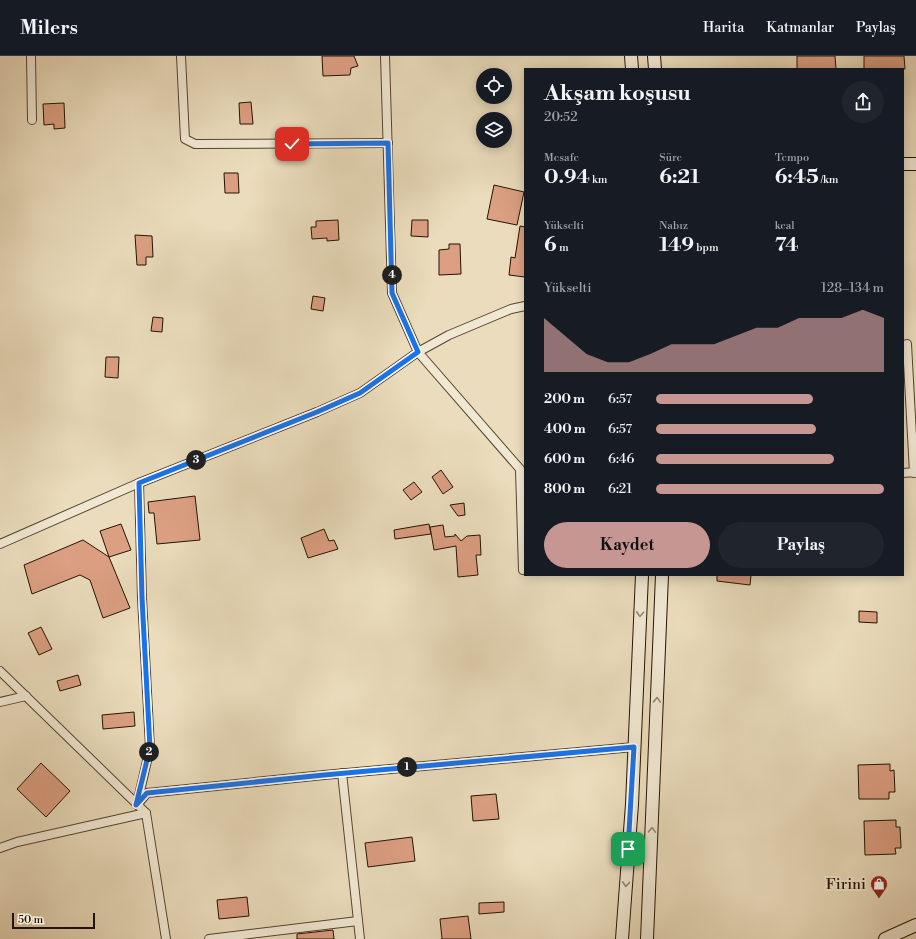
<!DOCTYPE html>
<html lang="tr">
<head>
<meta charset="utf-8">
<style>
  body { margin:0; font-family:"Libre Bodoni",serif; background:#20242c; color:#f1f3f6; height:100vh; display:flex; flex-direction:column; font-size:15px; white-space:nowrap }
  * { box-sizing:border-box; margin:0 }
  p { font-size:13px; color:#9ea1a6 }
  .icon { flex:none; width:22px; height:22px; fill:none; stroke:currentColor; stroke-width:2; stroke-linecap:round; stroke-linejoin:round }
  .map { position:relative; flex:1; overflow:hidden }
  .panel { position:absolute; left:524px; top:12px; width:380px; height:508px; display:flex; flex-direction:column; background:#171b24; border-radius:0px; box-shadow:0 2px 10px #0003 }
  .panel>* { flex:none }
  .controls { position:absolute; left:476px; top:12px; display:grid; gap:8px }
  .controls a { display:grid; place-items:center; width:36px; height:36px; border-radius:50%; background:#171b24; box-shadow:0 2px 10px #0003; font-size:20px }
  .scale { position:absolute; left:12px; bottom:10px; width:83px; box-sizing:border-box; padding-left:4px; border:2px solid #241300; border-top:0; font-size:11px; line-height:14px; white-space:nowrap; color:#241300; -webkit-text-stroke:3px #f1e8d3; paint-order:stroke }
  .pin { position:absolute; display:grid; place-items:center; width:34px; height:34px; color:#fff; margin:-17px; border-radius:8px; box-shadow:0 2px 6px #0006 }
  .km { position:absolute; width:20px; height:20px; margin:-10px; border-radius:50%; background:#222; color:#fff; font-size:11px; line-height:20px; text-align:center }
  .round { display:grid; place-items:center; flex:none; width:42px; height:42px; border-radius:21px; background:#20242c }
  .summary { display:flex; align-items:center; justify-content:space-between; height:68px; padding:0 20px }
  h1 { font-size:22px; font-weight:700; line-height:30px }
  .stats { display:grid; grid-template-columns:repeat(3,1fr); gap:6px; height:68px; padding:4px 20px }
  .stats div { display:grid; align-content:center }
  .stats b { font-size:20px; font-weight:700 }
  .stats small { font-size:11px; font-weight:400 }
  .stats p { font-size:11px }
  .chart { height:112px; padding:8px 20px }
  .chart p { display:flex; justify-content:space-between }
  .chart svg { width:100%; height:72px; margin-top:4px; fill:#c59692; opacity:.7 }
  .cta { display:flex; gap:8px; margin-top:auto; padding:8px 20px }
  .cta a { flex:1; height:46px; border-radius:24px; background:#c59692; color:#111; font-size:16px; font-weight:700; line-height:46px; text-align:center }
  .cta a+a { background:#20242c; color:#f1f3f6 }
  ul { padding:0 20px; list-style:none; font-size:13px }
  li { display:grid; grid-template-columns:64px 48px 1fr; align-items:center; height:30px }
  li i { height:10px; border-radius:5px; background:#c59692 }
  header { display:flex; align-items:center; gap:24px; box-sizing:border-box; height:56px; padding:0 20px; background:#171b24; border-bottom:1px solid #363941 }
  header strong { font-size:19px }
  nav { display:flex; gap:22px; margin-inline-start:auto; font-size:14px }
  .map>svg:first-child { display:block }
  .building { fill:#dc9f82; stroke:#241300 }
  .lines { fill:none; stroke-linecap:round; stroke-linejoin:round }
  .street-casing { stroke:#56452f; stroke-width:10 }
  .secondary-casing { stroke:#241300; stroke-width:14 }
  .street { stroke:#f1e8d3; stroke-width:8 }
  .secondary { stroke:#f1e8d3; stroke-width:12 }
  .oneway { stroke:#958874 }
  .route-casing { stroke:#fff; stroke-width:8 }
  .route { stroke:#1a73e8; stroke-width:5 }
  .labels { text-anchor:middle; stroke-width:4; stroke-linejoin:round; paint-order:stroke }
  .poi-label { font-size:15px; fill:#241300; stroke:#f1e8d3; text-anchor:end }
</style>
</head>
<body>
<header>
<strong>Milers</strong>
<nav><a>Harita</a><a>Katmanlar</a><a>Paylaş</a></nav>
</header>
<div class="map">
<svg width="916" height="883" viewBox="0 0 916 883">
  <rect width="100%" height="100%" fill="#eadcbc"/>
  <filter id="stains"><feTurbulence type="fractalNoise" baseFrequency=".005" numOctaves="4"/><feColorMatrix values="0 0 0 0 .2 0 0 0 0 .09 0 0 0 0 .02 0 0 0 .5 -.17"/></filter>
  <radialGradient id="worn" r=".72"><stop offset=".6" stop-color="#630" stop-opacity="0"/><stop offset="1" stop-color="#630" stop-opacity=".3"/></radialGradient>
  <g class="building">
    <path d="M322,0H354L358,10L351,12L350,19L323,20Z"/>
    <path d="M797,0H835L836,13H797Z"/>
    <path d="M864,0H904L905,13H864Z"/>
    <path d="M251,46L253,68H240L239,47Z"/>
    <path d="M64,47L65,72L54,73V68L44,69L43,48Z"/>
    <path d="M224,117H238L239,137H225Z"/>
    <path d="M494,129L524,136L517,169L487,163Z"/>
    <path d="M338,164L339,184L327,185V182L312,183L311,171H316V165Z"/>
    <path d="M412,164H428V181L411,180Z"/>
    <path d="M520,170L525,171V221L509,219L511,201L515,202Z"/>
    <path d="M135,179L152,180L153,201H146V209H137Z"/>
    <path d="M449,188H460L461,218L439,219V194L449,193Z"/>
    <path d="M313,240L325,242L323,255L311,253Z"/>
    <path d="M153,261L163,262L162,276L151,275Z"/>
    <path d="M106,301H119L118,322L105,321Z"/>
    <path d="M441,414L453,431L443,438L432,421Z"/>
    <path d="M414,426L422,436L411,444L403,434Z"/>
    <path d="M195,440L200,484L157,488L154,457H149L148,446Z"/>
    <path d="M464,447L465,459L458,460L450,449Z"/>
    <path d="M121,468L131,494L109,501L100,475Z"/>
    <path d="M429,468L431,478L395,483L394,474Z"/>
    <path d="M443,469L445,481L455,480V478L461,485L467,480L480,479L481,499H476L478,519L458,521L456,490L434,494L430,471Z"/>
    <path d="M324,473L329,485L334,484L338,493L308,502L301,482Z"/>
    <path d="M83,484L109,501L130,552L103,562L90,524L80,519L32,538L24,509Z"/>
    <path d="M717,519H751L750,529L717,525Z"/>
    <path d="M859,555L877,556V567L859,566Z"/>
    <path d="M41,571L52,593L39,599L28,577Z"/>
    <path d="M78,619L81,629L60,635L57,625Z"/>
    <path d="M134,656L135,670L103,673L102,659Z"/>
    <path d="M41,707L70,735L46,761L17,733Z"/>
    <path d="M890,708V715L894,714L895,736H889V743H859L858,709Z"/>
    <path d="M496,738L499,763L473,765L471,740Z"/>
    <path d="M896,764V771H900L901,792H895L896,798L865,799L864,765Z"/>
    <path d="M412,781L415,805L368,811L365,787Z"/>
    <path d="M247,841L249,860L219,863L217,844Z"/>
    <path d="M504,846V856L479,858V847Z"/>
    <path d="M468,860L471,883H442L440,863Z"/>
    <path d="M333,874L334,883H297V878Z"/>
  </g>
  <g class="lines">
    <g class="street-casing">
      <g id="street">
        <path d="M31,0L32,64"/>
        <path d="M181,0L185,83L195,88L388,87"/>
        <path d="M385,0L392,237L418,296L520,413L523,514"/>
        <path d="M907,288L914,417"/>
        <path d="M903,417L916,416"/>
        <path d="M0,488L139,427L317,356L360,337L418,296L449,279L511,253L525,250"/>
        <path d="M0,615L146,757L166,883"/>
        <path d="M0,646L26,640"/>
        <path d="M342,717L360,883"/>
        <path d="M137,748L150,692L142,542L139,427"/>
        <path d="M137,749L147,737L324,719L634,691"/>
        <path d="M0,792L17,786L146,757"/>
        <path d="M209,883L358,865"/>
      </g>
    </g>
    <g class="secondary-casing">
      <g id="secondary">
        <path d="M631,0L632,13"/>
        <path d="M654,0L655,13"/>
        <path d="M903,108H916"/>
        <path d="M622,883L632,748L642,519"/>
        <path d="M647,883L662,519"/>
        <path d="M885,883L916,869"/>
      </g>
    </g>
    <use href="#street" class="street"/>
    <use href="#secondary" class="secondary"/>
  </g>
  <defs><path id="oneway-chevron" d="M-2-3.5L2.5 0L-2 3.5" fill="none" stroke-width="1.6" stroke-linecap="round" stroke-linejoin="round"/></defs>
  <g class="oneway">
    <use href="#oneway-chevron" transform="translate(640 558) rotate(93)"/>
    <use href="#oneway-chevron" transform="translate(657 644) rotate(-88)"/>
    <use href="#oneway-chevron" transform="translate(652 774) rotate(-88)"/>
    <use href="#oneway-chevron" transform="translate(626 828) rotate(94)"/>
  </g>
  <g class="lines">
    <g class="route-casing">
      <path id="route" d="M292,88L388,87L392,237L418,296L360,337L317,356L139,427L142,542L150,692L136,749L147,737L324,719L634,691L628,793"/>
    </g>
    <use href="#route" class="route"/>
  </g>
  <defs>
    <g id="shop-pin" transform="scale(0.9)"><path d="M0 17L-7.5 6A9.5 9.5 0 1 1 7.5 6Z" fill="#8f2418" stroke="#f1e8d3"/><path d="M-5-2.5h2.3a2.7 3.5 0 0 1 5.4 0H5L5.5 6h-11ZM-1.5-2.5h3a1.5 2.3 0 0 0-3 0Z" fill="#fff"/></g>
  </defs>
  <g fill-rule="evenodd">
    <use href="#shop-pin" x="879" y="828"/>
  </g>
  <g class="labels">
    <g class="poi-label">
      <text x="866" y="833">Firini</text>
    </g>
  </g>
  <rect width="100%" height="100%" filter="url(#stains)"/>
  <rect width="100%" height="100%" fill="url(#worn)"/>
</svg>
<div class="controls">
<a><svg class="icon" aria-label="locate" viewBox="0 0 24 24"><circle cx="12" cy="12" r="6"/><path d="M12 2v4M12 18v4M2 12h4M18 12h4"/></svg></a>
<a><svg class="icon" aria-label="layers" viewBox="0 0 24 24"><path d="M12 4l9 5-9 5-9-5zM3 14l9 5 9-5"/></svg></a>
</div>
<div class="scale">50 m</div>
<div class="pin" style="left:628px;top:793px;background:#1e9e55"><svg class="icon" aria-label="arrive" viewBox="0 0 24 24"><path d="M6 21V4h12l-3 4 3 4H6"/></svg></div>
<div class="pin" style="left:292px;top:88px;background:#d93025"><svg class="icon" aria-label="check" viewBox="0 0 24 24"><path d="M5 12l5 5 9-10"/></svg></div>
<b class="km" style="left:407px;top:711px">1</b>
<b class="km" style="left:149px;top:696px">2</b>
<b class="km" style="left:196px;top:404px">3</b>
<b class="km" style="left:392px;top:219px">4</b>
<section class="panel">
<div class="summary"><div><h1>Akşam koşusu</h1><p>20:52</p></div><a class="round"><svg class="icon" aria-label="share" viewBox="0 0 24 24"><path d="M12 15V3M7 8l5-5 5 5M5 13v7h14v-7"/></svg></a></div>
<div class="stats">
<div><p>Mesafe</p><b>0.94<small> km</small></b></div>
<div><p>Süre</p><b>6:21</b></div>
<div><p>Tempo</p><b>6:45<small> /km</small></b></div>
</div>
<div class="stats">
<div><p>Yükselti</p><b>6<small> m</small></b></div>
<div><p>Nabız</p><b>149<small> bpm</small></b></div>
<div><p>kcal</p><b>74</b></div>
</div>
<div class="chart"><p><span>Yükselti</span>128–134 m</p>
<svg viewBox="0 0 160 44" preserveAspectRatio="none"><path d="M0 44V11L10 22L20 33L30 38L40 38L50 33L60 27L70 27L80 27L90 22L100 17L110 17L120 11L130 11L140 11L150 6L160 11V44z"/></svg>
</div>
<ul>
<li><b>200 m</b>6:57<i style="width:69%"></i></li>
<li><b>400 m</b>6:57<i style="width:70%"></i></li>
<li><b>600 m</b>6:46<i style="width:78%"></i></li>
<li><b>800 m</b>6:21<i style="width:100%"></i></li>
</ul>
<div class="cta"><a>Kaydet</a><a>Paylaş</a></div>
</section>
</div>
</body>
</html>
